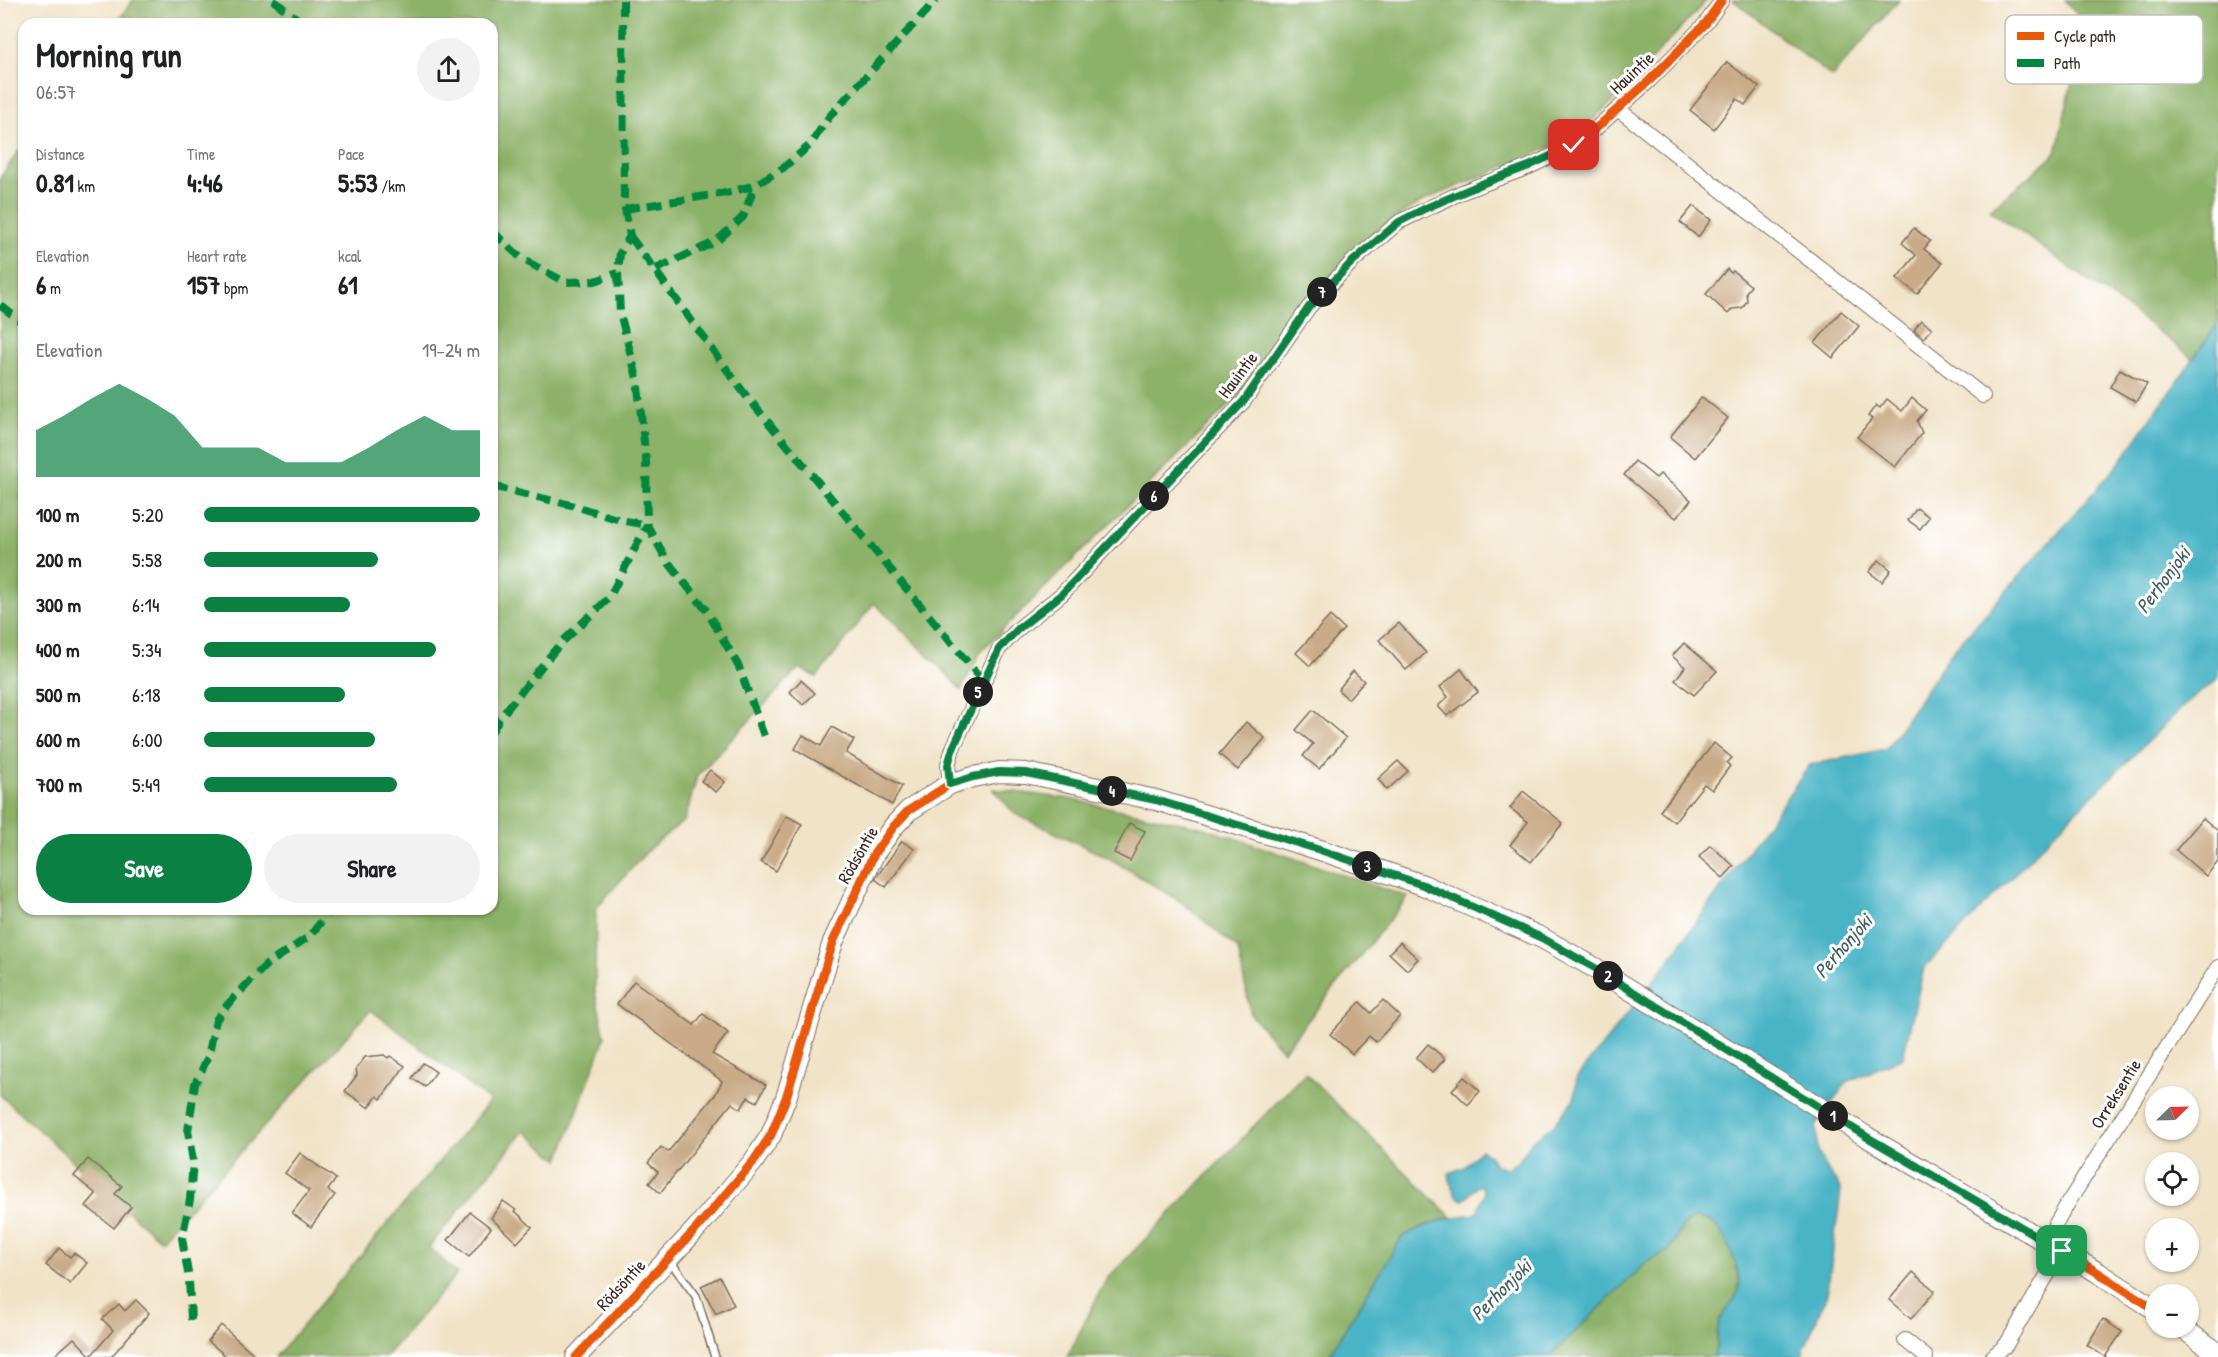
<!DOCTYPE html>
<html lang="en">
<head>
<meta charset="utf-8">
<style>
  body { margin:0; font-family:"Patrick Hand",sans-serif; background:#f2f2f2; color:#202124; height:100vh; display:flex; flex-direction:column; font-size:22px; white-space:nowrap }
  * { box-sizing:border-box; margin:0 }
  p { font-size:20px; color:#757577 }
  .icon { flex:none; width:33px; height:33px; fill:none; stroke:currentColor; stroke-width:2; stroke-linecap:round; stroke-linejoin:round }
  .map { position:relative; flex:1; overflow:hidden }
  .side { position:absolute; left:18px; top:18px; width:480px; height:897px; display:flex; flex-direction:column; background:#fff; border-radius:18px; box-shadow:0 2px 4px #0004 }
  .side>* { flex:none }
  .needle { width:39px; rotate:67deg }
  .controls { position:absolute; left:2145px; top:1086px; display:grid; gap:12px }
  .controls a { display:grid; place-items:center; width:54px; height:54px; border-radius:50%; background:#fff; box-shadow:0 2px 4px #0004; font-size:30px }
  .pin { position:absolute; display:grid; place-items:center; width:51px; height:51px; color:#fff; margin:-26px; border-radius:12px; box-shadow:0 3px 9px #0006 }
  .km { position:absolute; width:30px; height:30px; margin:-15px; border-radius:50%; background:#222; color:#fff; font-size:16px; line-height:30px; text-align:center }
  .round { display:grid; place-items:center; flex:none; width:63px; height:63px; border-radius:32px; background:#f2f2f2 }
  .headline { display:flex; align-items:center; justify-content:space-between; height:102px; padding:0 18px }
  h1 { font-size:33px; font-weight:700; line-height:45px }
  .metrics { display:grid; grid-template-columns:repeat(3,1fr); gap:9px; height:102px; padding:6px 18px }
  .metrics div { display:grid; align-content:center }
  .metrics b { font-size:26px; font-weight:700 }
  .metrics small { font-size:16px; font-weight:400 }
  .metrics p { font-size:16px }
  .chart { height:168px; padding:12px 18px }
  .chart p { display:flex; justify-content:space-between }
  .chart svg { width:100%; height:108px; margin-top:6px; fill:#0b8043; opacity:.7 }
  .button { display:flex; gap:12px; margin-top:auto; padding:12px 18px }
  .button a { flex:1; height:69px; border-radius:36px; background:#0b8043; color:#fff; font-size:24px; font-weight:700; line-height:69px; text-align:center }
  .button a+a { background:#f2f2f2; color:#202124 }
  ul { padding:0 18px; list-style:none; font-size:20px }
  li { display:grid; grid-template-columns:96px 72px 1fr; align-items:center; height:45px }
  li i { height:15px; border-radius:8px; background:#0b8043 }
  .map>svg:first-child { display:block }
  .forest { fill:#8cb167; stroke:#646e42; stroke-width:1.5 }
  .water { fill:#49b4c6; stroke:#426f72; stroke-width:1.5 }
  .building { fill:#c9ab87 }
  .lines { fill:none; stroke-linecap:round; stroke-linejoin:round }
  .lane-casing { stroke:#7b6b5a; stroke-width:10 }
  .street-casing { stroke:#7b6b5a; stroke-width:16 }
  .secondary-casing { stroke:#7b6b5a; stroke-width:22 }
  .lane { stroke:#fff; stroke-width:7 }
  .street { stroke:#fff; stroke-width:14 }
  .secondary { stroke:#fff; stroke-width:20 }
  .quiet { stroke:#00873e; stroke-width:8; stroke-dasharray:15 8; stroke-linecap:butt }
  .cycleway-casing { stroke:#fff; stroke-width:13 }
  .cycleway { stroke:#e8590c; stroke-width:9 }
  .route-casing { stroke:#fff; stroke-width:12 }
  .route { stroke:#0b8043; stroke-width:8 }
  .labels { text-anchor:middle; stroke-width:6; stroke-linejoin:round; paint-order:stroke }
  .street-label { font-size:18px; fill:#3b2a1e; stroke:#fff }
  .water-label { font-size:20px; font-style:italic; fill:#416161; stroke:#fff }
  .key { fill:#fff; stroke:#c4bfbc; stroke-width:1.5 }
  .key-label { font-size:16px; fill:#3b2a1e }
</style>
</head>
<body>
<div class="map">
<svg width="2218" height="1357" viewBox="0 0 2218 1357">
  <rect width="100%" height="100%" fill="#fff"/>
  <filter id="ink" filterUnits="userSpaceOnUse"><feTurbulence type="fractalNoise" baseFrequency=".0167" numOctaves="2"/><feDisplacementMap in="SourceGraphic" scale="12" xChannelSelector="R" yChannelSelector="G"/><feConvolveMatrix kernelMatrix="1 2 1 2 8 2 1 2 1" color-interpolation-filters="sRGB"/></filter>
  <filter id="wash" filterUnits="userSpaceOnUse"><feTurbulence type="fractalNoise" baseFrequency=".008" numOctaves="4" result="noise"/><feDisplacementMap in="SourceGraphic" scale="24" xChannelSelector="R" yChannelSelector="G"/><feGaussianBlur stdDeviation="1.35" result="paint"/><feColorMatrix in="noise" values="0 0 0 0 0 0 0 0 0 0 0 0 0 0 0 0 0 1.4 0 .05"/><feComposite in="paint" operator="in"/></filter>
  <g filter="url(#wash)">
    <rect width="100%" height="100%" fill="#f1e3c8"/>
    <g class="forest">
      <path d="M133,0H1707L1615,99L1593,120L1575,133L1551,147L1423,201L1376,230L1305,303L1241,393L981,651L961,690L943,670L874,603L817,677L799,668L697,776L685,820L651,847L596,908L595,992L605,1037L559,1160L524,1131L429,1247L457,1274L385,1357H276L490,1101L371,1010L160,1240L0,1095V178L24,143V909H492V24H116Z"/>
      <path d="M1733,0H1899L1832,77Z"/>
      <path d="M2065,0H2218V324L2193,359L2157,330L1990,210L2056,153L2085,24Z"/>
      <path d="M993,789L1070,799L1205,828L1408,897L1283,1051L1251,1015L1238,949L1180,901L1109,858L1015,814Z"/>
      <path d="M1305,1073L1451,1217L1421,1227L1402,1237L1328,1357H1067L1106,1280Z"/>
      <path d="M1696,1217C1700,1218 1705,1219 1709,1221C1725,1229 1741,1271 1739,1288C1737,1302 1724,1309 1720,1320C1715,1331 1720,1343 1713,1357H1549L1648,1261L1669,1250L1683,1226Z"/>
    </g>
    <path class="water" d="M2218,324V679L2190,700L2072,815L1924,968L1903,1057L1847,1082L1816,1125L1818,1153L1832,1177L1838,1184L1841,1191L1827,1294L1801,1357H1713C1720,1343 1715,1332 1720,1321C1724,1309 1737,1302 1739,1288C1741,1271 1725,1229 1709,1221C1706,1219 1700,1219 1696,1217L1683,1226L1669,1250L1648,1261L1549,1357H1328L1402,1237C1427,1224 1448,1217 1476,1214L1484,1194L1483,1188L1479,1185L1463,1200L1456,1197L1450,1180L1449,1173L1465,1167L1481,1149L1489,1155L1495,1165L1506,1169L1519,1161L1532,1141L1553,1125L1574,1100L1577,1077L1656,978L1810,765L1886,749L1950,654L2117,466Z"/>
    <g id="blocks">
      <g class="building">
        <path d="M1727,62L1759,87L1745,105L1737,99L1714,129L1690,110Z"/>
        <path d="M1693,206L1711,220L1698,237L1680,222Z"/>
        <path d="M1914,228L1930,241L1924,249L1942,263L1917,294L1897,278L1916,255L1902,243Z"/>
        <path d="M1727,269L1731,273L1733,271L1751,286L1746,292L1747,301L1742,308L1732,309L1728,314L1706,294Z"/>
        <path d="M1841,311L1859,326L1833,358L1815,343Z"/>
        <path d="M1921,320L1932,328L1924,338L1914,330Z"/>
        <path d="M2120,369L2147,384L2136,402L2110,387Z"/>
        <path d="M1702,397L1728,418L1695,458L1670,437Z"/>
        <path d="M1912,398L1926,410L1917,421L1922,433L1895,467L1857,437L1872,419L1868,416L1876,405L1880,408L1887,399L1902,411Z"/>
        <path d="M1635,461L1656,478L1660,474L1691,500L1676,518L1624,475Z"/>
        <path d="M1917,508L1929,517L1920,529L1908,520Z"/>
        <path d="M1879,560L1891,570L1882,582L1869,572Z"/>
        <path d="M1330,616L1344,629L1310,666L1296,653Z"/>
        <path d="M1399,623L1426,653L1406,670L1379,640Z"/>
        <path d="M1684,643L1717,671L1694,695L1675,680L1685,667L1672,656Z"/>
        <path d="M1461,669L1478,692L1447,716L1438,706L1448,697L1440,687Z"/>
        <path d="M1353,671L1364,681L1348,699L1338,690Z"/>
        <path d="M801,680L815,693L803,705L790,692Z"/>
        <path d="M1313,710L1346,738L1319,769L1303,756L1313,744L1296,730Z"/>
        <path d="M1246,722L1265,738L1238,770L1219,754Z"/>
        <path d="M832,727L854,740L846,753L902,786L892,805L795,749L803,735L821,746Z"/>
        <path d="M1714,743L1732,758L1727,763L1730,766L1712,790L1704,784L1674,822L1660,811Z"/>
        <path d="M1398,761L1408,771L1387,790L1378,779Z"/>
        <path d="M710,770L725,782L716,792L701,781Z"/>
        <path d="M1523,791L1563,823L1531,862L1510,845L1528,822L1510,808Z"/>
        <path d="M787,816L802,824L776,871L761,862Z"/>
        <path d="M2203,818L2218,831V862L2206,876L2176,850Z"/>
        <path d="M1129,823L1145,831L1130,861L1114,853Z"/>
        <path d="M902,841L914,849L886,887L875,879Z"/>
        <path d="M1710,845L1734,866L1723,878L1699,857Z"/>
        <path d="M1400,942L1418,959L1407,970L1389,953Z"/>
        <path d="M634,981L694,1025L703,1014L728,1033L712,1054L766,1085L757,1102L748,1097L741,1109L732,1103L660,1193L649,1183L658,1172L648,1163L661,1147L668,1152L715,1095L722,1081L617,1004Z"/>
        <path d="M1383,1000L1400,1016L1376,1042L1369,1036L1352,1054L1330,1034L1360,1002L1371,1013Z"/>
        <path d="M1428,1044L1445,1059L1432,1073L1416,1058Z"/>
        <path d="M384,1055L388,1058L390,1056L405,1066L381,1099L377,1096L369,1108L345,1091L357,1075L356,1069L365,1057Z"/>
        <path d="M423,1063L436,1072L425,1087L412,1078Z"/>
        <path d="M1464,1077L1480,1091L1468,1105L1452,1090Z"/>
        <path d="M300,1153L336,1179L328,1190L335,1195L311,1227L292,1213L309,1191L285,1173Z"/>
        <path d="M88,1159L122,1186L115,1194L131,1207L114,1228L86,1206L96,1194L74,1176Z"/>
        <path d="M503,1201L516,1210L515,1211L532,1227L517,1243L491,1218Z"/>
        <path d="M470,1212L491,1228L469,1257L448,1240Z"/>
        <path d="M59,1248L70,1257L74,1253L87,1263L70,1284L46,1265Z"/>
        <path d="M1913,1272L1935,1291L1911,1319L1889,1300Z"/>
        <path d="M720,1277L734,1305L716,1314L701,1286Z"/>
        <path d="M136,1300L149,1313L111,1357H53L74,1338L91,1356L113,1330L102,1319L119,1304L125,1311Z"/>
        <path d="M2103,1319L2122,1332L2105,1357L2087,1345Z"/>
        <path d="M221,1325L257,1357H227L208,1341Z"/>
      </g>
    </g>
  </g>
  <g filter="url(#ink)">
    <use href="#blocks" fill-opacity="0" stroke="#7b6b5a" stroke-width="1.5"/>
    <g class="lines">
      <g class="lane-casing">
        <path id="lane" d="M670,1261L696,1296L715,1357"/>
      </g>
      <g class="street-casing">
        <g id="street">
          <path d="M1618,109L1983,396"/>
          <path d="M950,784L948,765L953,748L999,649L1018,629L1062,594L1244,401L1309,307L1352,262L1399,222L1462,192L1529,167L1574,145L1593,131L1650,80L1706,23L1722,0"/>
          <path d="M2046,1241L2068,1203L2218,967"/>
          <path d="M1905,1340L1926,1357"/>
          <path d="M1992,1357L2006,1345L2062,1250"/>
        </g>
      </g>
      <g class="secondary-casing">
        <g id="secondary">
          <path d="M2182,1328L2218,1353"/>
          <path d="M576,1357L697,1228L753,1162L771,1135L786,1098L833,942L874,854L894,826L908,811L950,784L973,777L999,772L1026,773L1156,800L1320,850L1423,885L1542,938L1595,968L1867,1137L2097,1272L2156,1310"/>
        </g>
      </g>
      <use href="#lane" class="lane"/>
      <use href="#street" class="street"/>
      <use href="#secondary" class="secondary"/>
      <g class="quiet">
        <path d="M273,0L304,24"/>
        <path d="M623,0L624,203L630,236L620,253L618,273L620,313L637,378L646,460L647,525L668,562L707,611L739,667L764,736"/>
        <path d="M625,209L731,192L755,185L783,168L810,145L829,117L936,0"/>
        <path d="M492,231L522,259L565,282L595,281L618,273"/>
        <path d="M630,236L744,393L983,681"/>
        <path d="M656,269L717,241L743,217L755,185"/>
        <path d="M0,305L24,324"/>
        <path d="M492,486L575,506L620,520L647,525"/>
        <path d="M492,731L499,719L559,645L609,598L647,525"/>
        <path d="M191,1320L189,1279L182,1238L190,1200L193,1161L188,1131L195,1084L208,1057L216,1020L228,1004L266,965L310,936L331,909"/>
      </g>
      <g class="cycleway-casing">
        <g id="cycleway">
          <path d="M950,784L948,765L953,748L999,649L1018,629L1062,594L1244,401L1309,307L1352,262L1399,222L1462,192L1529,167L1574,145L1593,131L1650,80L1706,23L1722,0"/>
          <path d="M576,1357L697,1228L753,1162L771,1135L786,1098L833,942L874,854L894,826L908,811L950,784L973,777L999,772L1026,773L1156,800L1320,850L1423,885L1542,938L1595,968L1867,1137L2097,1272L2156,1310"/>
        </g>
      </g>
      <use href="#cycleway" class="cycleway"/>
    </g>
  </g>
  <g class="lines" filter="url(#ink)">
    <g class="route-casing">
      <path id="route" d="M1574,145L1529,166L1484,183L1426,208L1399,222L1352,262L1309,307L1244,401L1224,422L1062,594L1018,629L999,649L953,748L948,765L950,784L973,777L999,772L1026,773L1156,800L1320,850L1423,885L1542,938L1595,968L1867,1137L2062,1251"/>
    </g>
    <use href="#route" class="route"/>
  </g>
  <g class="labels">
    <g class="street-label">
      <text transform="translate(1632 73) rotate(-43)" y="6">Hauintie</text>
      <text transform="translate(1238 375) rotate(-53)" y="6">Hauintie</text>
      <text transform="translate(858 855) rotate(-60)" y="6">Rödsöntie</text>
      <text transform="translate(2116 1094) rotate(-58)" y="6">Orreksentie</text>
      <text transform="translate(621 1285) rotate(-47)" y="6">Rödsöntie</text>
    </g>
    <g class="water-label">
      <text transform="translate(2163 580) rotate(-53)" y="7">Perhonjoki</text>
      <text transform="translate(1843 946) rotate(-49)" y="7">Perhonjoki</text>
      <text transform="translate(1501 1290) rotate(-45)" y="7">Perhonjoki</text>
    </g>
  </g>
  <rect x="2005" y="15" width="198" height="69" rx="9" class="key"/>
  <rect x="2017" y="32" width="27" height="8" fill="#e8590c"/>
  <rect x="2017" y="59" width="27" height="8" fill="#00873e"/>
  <g class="key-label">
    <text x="2054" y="42">Cycle path</text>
    <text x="2054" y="69">Path</text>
  </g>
</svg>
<div class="controls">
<a><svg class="needle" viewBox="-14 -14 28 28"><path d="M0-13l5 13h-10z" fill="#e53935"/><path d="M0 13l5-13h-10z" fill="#757577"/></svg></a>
<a><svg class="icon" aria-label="locate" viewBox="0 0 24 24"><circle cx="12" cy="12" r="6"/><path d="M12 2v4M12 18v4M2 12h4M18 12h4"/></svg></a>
<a>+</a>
<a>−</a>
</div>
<div class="pin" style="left:2062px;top:1251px;background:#1e9e55"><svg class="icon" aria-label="arrive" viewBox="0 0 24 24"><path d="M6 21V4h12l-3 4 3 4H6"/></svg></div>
<div class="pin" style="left:1574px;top:145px;background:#d93025"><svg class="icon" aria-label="check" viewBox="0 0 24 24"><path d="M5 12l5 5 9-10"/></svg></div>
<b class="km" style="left:1833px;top:1116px">1</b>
<b class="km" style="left:1608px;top:976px">2</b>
<b class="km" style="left:1367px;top:866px">3</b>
<b class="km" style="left:1112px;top:791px">4</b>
<b class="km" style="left:978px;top:692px">5</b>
<b class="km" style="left:1154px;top:496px">6</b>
<b class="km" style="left:1322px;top:292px">7</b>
<section class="side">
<div class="headline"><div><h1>Morning run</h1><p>06:57</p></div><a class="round"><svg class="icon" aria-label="share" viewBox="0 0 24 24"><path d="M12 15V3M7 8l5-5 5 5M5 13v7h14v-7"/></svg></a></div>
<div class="metrics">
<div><p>Distance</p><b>0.81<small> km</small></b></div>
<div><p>Time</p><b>4:46</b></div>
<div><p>Pace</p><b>5:53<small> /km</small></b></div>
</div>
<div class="metrics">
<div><p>Elevation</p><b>6<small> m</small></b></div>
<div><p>Heart rate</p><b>157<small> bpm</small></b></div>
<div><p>kcal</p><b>61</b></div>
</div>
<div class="chart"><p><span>Elevation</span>19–24 m</p>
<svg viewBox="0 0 160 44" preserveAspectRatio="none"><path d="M0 44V25L10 19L20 12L30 6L40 12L50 19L60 32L70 32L80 32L90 38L100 38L110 38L120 32L130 25L140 19L150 25L160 25V44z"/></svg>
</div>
<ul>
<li><b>100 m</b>5:20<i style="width:100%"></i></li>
<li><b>200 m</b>5:58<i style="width:63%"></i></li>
<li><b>300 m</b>6:14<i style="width:53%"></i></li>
<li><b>400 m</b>5:34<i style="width:84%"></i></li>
<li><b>500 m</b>6:18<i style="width:51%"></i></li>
<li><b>600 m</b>6:00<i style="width:62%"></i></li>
<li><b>700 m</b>5:49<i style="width:70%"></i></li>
</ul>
<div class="button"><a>Save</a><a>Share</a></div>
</section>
</div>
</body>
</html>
